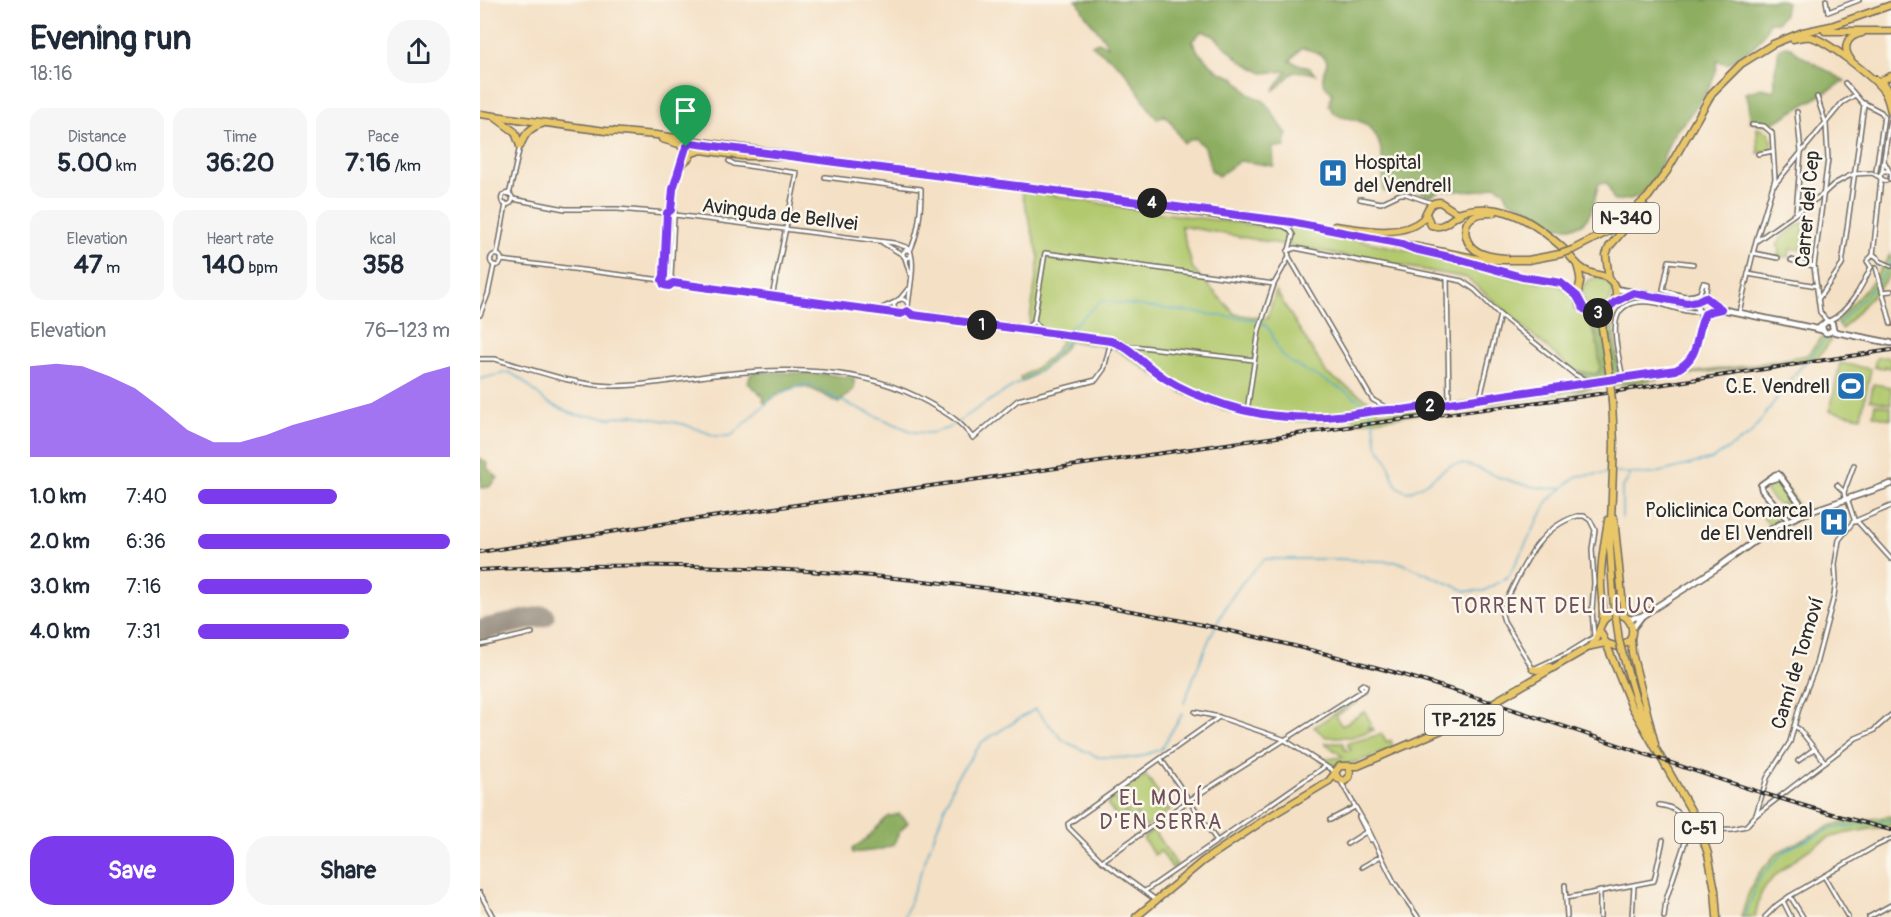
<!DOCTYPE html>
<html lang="en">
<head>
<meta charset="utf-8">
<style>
  body { margin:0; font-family:Pangolin,sans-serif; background:#f6f6f7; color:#1f2937; height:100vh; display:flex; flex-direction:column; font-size:22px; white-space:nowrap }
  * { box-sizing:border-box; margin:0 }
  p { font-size:20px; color:#747a83 }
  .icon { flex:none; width:33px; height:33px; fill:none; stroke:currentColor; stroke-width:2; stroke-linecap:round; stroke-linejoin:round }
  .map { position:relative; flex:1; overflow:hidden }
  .sheet { display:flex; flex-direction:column; background:#fff; width:480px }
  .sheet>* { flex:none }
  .pin { position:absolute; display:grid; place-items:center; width:51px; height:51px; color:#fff; margin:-62px -26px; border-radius:50% 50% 50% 0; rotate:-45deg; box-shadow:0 0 6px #0007 }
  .pin .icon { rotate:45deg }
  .km { position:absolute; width:30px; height:30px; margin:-15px; border-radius:50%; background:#222; color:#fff; font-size:16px; line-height:30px; text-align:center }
  .round { display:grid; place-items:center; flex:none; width:63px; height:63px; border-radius:24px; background:#f6f6f7 }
  .overview { display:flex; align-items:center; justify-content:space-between; height:102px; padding:0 30px }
  h1 { font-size:33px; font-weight:800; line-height:45px }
  .metrics { display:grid; grid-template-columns:repeat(3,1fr); gap:9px; height:102px; padding:6px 30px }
  .metrics div { display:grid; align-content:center; border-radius:15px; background:#f6f6f7; text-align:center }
  .metrics b { font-size:26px; font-weight:800 }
  .metrics small { font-size:16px; font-weight:400 }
  .metrics p { font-size:16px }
  .chart { height:168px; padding:12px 30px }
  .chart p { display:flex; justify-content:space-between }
  .chart svg { width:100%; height:108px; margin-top:6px; fill:#7c3aed; opacity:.7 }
  .action { display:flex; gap:12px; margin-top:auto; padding:12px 30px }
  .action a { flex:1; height:69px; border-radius:24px; background:#7c3aed; color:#fff; font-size:24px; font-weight:800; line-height:69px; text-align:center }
  .action a+a { background:#f6f6f7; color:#1f2937 }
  ul { padding:0 30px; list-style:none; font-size:20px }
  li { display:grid; grid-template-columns:96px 72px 1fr; align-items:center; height:45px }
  li i { height:15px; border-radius:8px; background:#7c3aed }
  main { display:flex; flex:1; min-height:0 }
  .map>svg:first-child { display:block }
  .green { fill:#b2c96e; stroke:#6e7a4c; stroke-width:1.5 }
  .forest { fill:#8dad61; stroke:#5c6c46; stroke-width:1.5 }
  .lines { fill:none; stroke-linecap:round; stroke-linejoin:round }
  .stream { stroke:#49a7c7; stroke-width:1.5 }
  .runway { stroke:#908678; stroke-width:21 }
  .minor-casing { stroke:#716a61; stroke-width:6 }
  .tertiary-casing { stroke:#716a61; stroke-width:8 }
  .primary-casing { stroke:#716a61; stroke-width:9 }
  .trunk-casing { stroke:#716a61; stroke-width:9 }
  .minor { stroke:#fff; stroke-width:3 }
  .tertiary { stroke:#fff; stroke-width:4.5 }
  .primary { stroke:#e9c769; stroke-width:6 }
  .trunk { stroke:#e9c769; stroke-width:6 }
  .rail-casing { stroke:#2b2b2b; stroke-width:4 }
  .rail { stroke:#fbf7ec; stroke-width:1.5; stroke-dasharray:4.5; stroke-linecap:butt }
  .minor-bridge-casing { stroke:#716a61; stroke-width:6; stroke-linecap:butt }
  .trunk-bridge-casing { stroke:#716a61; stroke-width:9; stroke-linecap:butt }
  .minor-bridge { stroke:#fff; stroke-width:3 }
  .trunk-bridge { stroke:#e9c769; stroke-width:6 }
  .route-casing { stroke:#fff; stroke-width:12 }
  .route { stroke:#7c3aed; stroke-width:8 }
  .labels { text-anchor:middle; stroke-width:5; stroke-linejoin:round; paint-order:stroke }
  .shield { fill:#fbf7ec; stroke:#696865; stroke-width:1.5 }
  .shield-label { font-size:18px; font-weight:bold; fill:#2b2b2b }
  .poi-label { font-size:20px; fill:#2b2b2b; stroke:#fbf7ec; text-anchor:end }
  .street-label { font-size:20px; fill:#2b2b2b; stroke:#fbf7ec }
  .neighbourhood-label { font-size:21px; letter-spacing:1.5px; fill:#6e505a; stroke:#fbf7ec }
</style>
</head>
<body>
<main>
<section class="sheet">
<div class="overview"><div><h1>Evening run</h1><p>18:16</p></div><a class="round"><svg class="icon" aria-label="share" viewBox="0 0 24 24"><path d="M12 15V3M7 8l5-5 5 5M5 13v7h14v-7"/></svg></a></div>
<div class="metrics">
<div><p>Distance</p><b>5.00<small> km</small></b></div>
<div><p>Time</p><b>36:20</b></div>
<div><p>Pace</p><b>7:16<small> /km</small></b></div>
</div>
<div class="metrics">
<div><p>Elevation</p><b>47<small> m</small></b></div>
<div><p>Heart rate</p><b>140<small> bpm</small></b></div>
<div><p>kcal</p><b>358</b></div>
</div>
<div class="chart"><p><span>Elevation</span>76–123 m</p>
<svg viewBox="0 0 160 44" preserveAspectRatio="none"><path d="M0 44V7L10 6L20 7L30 11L40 16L50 24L60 33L70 38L80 38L90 35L100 31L110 28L120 25L130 22L140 16L150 10L160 7V44z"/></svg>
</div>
<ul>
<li><b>1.0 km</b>7:40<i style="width:55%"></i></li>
<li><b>2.0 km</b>6:36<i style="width:100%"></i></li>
<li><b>3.0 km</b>7:16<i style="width:69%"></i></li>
<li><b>4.0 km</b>7:31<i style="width:60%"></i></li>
</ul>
<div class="action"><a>Save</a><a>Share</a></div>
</section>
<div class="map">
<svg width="1411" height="917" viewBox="0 0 1411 917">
  <rect width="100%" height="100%" fill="#fbf7ec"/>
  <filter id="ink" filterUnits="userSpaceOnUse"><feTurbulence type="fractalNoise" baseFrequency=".0167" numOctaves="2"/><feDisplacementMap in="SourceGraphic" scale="12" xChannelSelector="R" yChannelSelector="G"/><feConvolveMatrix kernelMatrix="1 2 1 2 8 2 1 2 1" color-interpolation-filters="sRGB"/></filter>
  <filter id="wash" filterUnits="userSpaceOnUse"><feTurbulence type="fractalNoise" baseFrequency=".008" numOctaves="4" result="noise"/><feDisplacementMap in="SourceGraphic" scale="24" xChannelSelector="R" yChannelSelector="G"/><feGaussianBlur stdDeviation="1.35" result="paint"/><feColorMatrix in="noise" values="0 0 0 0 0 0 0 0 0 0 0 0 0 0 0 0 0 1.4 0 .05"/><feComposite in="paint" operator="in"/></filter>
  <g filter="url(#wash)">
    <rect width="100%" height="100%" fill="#f4e0c5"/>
    <g class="green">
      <path d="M1277,128L1288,132L1292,140L1291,150L1278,153Z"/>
      <path d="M541,190L659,210L796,228L816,227C871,239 926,249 981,263C999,267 1016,274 1034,278C1044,280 1072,282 1079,286C1102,299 1125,346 1119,372L1114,374L1093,370L987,278L701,226L713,269L755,314L787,319L796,291L847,374L897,406L898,412L924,411L1106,387L1103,375L1112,380L1140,375L1142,381L1272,365L1322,356L1327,355L1344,335L1351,341L1338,357L1323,360L1206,375L875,423L874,416L843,421H789L747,411L701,392L634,348L589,341C578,359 561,371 542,382L540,378C555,369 575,357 582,339L548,333L559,257Z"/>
      <path d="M1324,223L1322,249H1310L1309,257L1298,256L1299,249L1297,246L1301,238L1320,224Z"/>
      <path d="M1411,253V272L1405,281L1362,329L1356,322L1394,280Z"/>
      <circle cx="1117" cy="293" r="15"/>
      <path d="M1407,357L1411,358V369L1405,366V368L1394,367L1396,358Z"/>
      <path d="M1360,363L1391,369L1381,417L1350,411Z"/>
      <path d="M1393,384L1411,387V404L1390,400Z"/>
      <path d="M1395,404L1411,407V419L1393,415Z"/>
      <path d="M1293,482C1306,483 1316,499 1320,512L1313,515L1302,503L1299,506L1285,491L1286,485Z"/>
      <path d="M1289,509L1297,520L1295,522L1296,524L1291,527L1281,515Z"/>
      <path d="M877,699L878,702L855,716L862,726L885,711L891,724L888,726L889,729L892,727L894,730L871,737H846L834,727Z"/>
      <path d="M902,734L907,742L911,740L913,748C895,755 858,773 840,760L863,757L845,743H863L865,750L870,751L871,748L868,747V743Z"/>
      <path d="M666,775L690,810L666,827L657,814L650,818L645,813L638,818L627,804L634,797L646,812L652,807L642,792Z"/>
      <path d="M1411,816V826C1394,829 1363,832 1347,839C1330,847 1288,877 1281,894C1278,901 1277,910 1275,917H1261L1269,892L1278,874L1298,852L1352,825Z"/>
      <path d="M673,830L697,865L692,868L681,851L674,855L663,838Z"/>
    </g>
    <g class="forest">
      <path d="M596,0H1302L1306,2L1304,14L1298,22H1289C1283,44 1266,52 1248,64L1237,61C1237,81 1220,102 1208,117C1203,124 1194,131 1191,139C1183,156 1180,175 1167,189C1157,200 1148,199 1134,201L1127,183H1119C1114,196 1114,221 1097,226C1089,228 1081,226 1073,228L1050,209L1028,200L1024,190L1015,185L1004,190L987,191L961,190L950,196L927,187L909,193L903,191C904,164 905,125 872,119C861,117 854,116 849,105L852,93C837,78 844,78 847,61C841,52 831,50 821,48L810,61L829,68L835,74C807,66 812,78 793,91L807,71L783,73L761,61L734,36L722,31L712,41L719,53L738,71L755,78L769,94L784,101L807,134L805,147H793L794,166L760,161L738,176L731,170L725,147L714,138L704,143C697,135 692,120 684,115L677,119C665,105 657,87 645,72C636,60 623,55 612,45L618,42L628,46C623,34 611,24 604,13C601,8 601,4 596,0Z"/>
      <path d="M1306,46L1311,47L1318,54L1365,81L1290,125L1270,121L1269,103L1265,93L1282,88L1294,91C1296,84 1294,78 1295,70C1297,63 1299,57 1298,49Z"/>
      <path d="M1141,301L1139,307L1131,313L1140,375L1112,380L1093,370L1114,374L1119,372L1120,366L1116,334L1102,312L1120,318L1135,308Z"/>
      <path d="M284,372L344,374L374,378V389L359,403C323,384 321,379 286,403L283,401L284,397L268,383L271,373Z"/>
      <path d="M0,458L8,464L7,468L18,478L9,487L1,488Z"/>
      <path d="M419,814L428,822L419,833L413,845L399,850L373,853L372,849L386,839L407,817Z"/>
    </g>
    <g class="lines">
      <g class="stream">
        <path d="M1359,324L1404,275L1411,261"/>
        <path d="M0,379L29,372L41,379L66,402L96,415L132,418L152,415L203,424L236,436H251L297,394L324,385L335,386L350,396L433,432L451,433L469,428L504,404L563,368L586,342L589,329L621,301L777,320C800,331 789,347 809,361C827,374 878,393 888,409C894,418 895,430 896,440C897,449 903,453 907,460C914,473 910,488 929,492C937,488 945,484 953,478C959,474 965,468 972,465C987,460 1006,473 1021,478C1041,484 1064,492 1085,487"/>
        <path d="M1137,473L1172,474L1232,459L1270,435L1312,377L1347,338"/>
        <path d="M1086,485L1097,476L1132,473"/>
        <path d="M1142,518V489L1151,474"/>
        <path d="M704,703C719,664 733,622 759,587C766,577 776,569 784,559H858L919,562L986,591H1004L1029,576L1068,501L1082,489"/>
        <path d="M424,917L475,780L502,742L555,709L584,741L618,757L656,758L681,749L702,714"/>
        <path d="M1265,917L1279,878L1304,852L1312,847L1350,829L1411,820"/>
      </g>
      <path class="runway" d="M0,630L64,616"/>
    </g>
  </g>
  <g filter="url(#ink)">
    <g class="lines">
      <g class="minor-casing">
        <g id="minor">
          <path d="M1346,0L1348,12L1379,0"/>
          <path d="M1337,97L1346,124L1348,159L1334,266L1340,312L1347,321"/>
          <path d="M1384,103L1401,112L1404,116L1396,171"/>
          <path d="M1278,154L1293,151"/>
          <path d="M249,161L254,164L317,173L292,297"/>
          <path d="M1404,161L1411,174L1410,179"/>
          <path d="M1402,172L1411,112"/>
          <path d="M345,177L441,189C441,209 439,233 430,251"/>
          <path d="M1406,181L1401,179L1400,175L1403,171H1408"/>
          <path d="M1295,184L1362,103L1375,95"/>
          <circle cx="27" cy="199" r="5.5"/>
          <path d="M28,194L30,191L40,146"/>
          <path d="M33,199L85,209H137L187,213"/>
          <path d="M613,199L803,226L809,229L813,235L809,250"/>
          <path d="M880,199L901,203L920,194H926L952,203"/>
          <path d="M191,210L193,189L201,165"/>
          <circle cx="191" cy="214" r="4"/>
          <path d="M1316,212L1321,152L1317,112"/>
          <path d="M195,215L414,243L426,247L429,250"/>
          <path d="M1278,240L1343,194L1354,184L1369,176L1374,174L1392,173L1401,178"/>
          <path d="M403,243L423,255"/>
          <circle cx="427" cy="254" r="4"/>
          <path d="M808,251L815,248L982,281L995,290L1020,315L1094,374L1111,383"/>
          <path d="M808,251L809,257L889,394L893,400L907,408"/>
          <path d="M1273,253L1298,258"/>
          <circle cx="16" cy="260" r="5.5"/>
          <path d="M17,255L26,204"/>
          <path d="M1393,255L1401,179"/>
          <path d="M1394,255L1398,258L1400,261L1411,266"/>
          <path d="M425,258L430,274"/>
          <path d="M21,260L182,280"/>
          <path d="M1311,260L1334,266"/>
          <path d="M1213,264L1189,261L1183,290C1195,294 1208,299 1220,293L1223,283L1227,284L1225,297"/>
          <path d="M1391,267L1387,261L1393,255"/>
          <path d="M1396,267L1411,324"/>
          <path d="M1268,274L1337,286"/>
          <circle cx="188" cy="281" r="5"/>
          <path d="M185,276L188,216"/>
          <path d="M191,277L194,216"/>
          <path d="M967,278L969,403"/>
          <path d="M193,283L419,313"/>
          <path d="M1402,292L1411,291"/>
          <path d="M1339,298L1362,265L1384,105L1365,83"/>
          <circle cx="421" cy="306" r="7"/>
          <path d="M419,300L428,289"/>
          <path d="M428,306C429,293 436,262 430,252"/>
          <path d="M400,309L415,302"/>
          <path d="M427,311L433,315L631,341C648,346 658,358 672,369C689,382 708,392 728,399C773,417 819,421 867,415C886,413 903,408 922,410L1196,370C1217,359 1222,335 1220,313"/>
          <path d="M1259,312L1276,241L1295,179L1292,133L1284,126L1272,125"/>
          <path d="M0,315L8,294L14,265"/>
          <path d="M554,321L564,333"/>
          <path d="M1349,321C1369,312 1382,286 1391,267"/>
          <path d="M545,330L554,321L565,253L794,284"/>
          <path d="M649,349L653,346L774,360"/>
          <path d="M0,359H15C51,369 96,386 134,386C168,386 200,379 234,375C304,367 384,366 447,402C468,414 477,418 493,438L538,400L616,380L624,369L631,341"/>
          <path d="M1143,379C1137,343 1118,293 1177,303C1190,306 1205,313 1219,312"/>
          <path d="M1000,398L1020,315"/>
          <path d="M767,411L779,330L794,284L809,257"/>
          <path d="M1357,485L1364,492L1365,499"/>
          <path d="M1364,492L1374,465"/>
          <path d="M1367,498L1375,522"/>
          <path d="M1097,516H1104L1110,520L1115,530L1112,549L1114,583L1112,610L1114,637L1088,653L1053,669L1024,621L1021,611C1040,575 1054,529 1097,516Z"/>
          <path d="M1377,521L1411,559"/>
          <path d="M0,645L52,633"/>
          <path d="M715,712L739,717L803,739L855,772"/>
          <path d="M1314,726L1319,729L1345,762"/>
          <path d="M681,759L737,841"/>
          <path d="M1318,761L1334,749"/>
          <path d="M860,780L887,827L914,882L938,917"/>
          <path d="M1179,805C1196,807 1202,814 1209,830L1186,900L1184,917"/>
          <path d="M1276,815L1287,778L1310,742L1319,708L1335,668L1354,596L1356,580L1355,564L1359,540L1373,522L1411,506"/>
          <path d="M879,817L891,840"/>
          <path d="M850,820L875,807"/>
          <path d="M1231,830L1252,829L1266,826L1276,815L1376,738L1393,731L1411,715"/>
          <path d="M867,844L886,832"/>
          <path d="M622,861L708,801L885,689L886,686L883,684L880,686L884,690"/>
          <path d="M882,867L901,856"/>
          <path d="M1344,876L1368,917"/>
          <path d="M1085,885L1087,917"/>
          <path d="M665,891L844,767"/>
          <path d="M0,893L13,917"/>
          <path d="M1310,896L1323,917"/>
          <path d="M1086,898L1174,881L1183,840"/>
          <path d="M676,900L622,861L589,828L588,824L739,717"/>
          <path d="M1303,901L1311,917"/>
          <path d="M1120,917V891"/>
          <path d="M1152,917L1154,886"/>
          <path d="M1285,917L1297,905L1310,896L1394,847L1411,839"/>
          <path d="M1389,917L1411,905"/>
        </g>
      </g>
      <g class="tertiary-casing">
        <g id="tertiary">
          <path d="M1136,289L1182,297L1216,306"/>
          <path d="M1217,301V309L1222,314L1241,309L1342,330"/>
          <path d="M1135,302L1150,294"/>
          <path d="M1215,302C1229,293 1230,301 1241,309"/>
          <path d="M1338,329L1347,321L1352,323L1353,329L1350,332L1346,333L1343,331L1342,326"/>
          <path d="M1351,331L1411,343"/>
          <path d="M1295,475L1281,485L1282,490L1306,517"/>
          <path d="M1299,475L1319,502L1323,514"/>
          <path d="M1290,480L1296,478L1295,475L1298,474L1300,476L1296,478"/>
          <path d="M1148,619L1162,616L1240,566L1296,526L1323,514L1411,484"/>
          <path d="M1153,628L1162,616"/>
        </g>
      </g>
      <g class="primary-casing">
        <g id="primary">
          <path d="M0,114L133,132"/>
          <path d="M16,118L35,132L40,146"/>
          <path d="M130,131L176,135L344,160L811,222L922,244L934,249L974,258L1042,277L1081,283L1097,296"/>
          <path d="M182,139L199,144L209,154L222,150L262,156H301"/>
          <path d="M40,146C45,134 49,128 62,124"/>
          <path d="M201,165L210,157L211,153"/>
          <path d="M1013,213C1007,213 999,213 994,216C981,223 984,241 994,249C1002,256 1015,257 1026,258"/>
          <path d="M946,214L951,225C965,230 969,218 981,214"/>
          <path d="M855,226C881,229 921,239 943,219C948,210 948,202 960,202L977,213C1021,199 1053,221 1084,249"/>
          <path d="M1089,255C1095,262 1101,270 1111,273C1118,276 1126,274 1132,282C1144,297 1127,320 1108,312C1095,306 1097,294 1100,283C1101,277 1099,271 1097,265"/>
          <path d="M1112,645C1119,637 1118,626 1125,619C1140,604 1160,624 1149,641L1138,647L1126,643L1120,631"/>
          <path d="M1053,669L1057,670L1070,667"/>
          <path d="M868,766L870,772L869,777L865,781L858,779L855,772L860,766H878L978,723L1111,646L1126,643"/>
          <path d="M656,917L723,861L784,820L849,781L855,773"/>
        </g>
      </g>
      <g class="trunk-casing">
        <g id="trunk">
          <path d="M1345,31H1411"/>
          <path d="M1313,39C1319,38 1325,36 1331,37C1346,40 1393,77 1403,90C1408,97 1409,104 1411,112"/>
          <path d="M1371,60C1362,48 1366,36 1382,33"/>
          <path d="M1394,79L1403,82L1411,94"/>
          <path d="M1400,81L1411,76"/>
          <path d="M922,244L1004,260H1048L1080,254"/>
          <path d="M1092,250L1131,230L1168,197L1187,171L1232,93L1261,64L1293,44L1323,32L1351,26L1411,5"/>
          <path d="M1129,279L1126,255L1129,247L1164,206"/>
          <path d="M1125,311L1122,328L1129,371"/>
          <path d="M1109,312L1117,318L1122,327"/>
          <path d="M1132,401L1134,444L1130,547L1134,609"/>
          <path d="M1134,518L1144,616"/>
          <path d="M1136,618L1139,640"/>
          <path d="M1122,623C1125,608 1120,594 1121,579C1121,559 1125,540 1128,520"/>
          <path d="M1151,639L1152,653L1175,744"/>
          <path d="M1126,643L1151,705L1217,821L1228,854L1235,890L1237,917"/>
          <path d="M1142,652L1155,697L1169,731"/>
        </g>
      </g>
      <use href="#minor" class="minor"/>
      <use href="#tertiary" class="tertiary"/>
      <use href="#primary" class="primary"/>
      <use href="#trunk" class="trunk"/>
      <g class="rail-casing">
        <g id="rail">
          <path d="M0,552L182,524L895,423L1098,397L1411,350"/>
          <path d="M0,570C306,552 618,588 913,672C1080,720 1242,787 1411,830"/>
        </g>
      </g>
      <use href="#rail" class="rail"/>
      <g class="minor-bridge-casing">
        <path id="minor-bridge" d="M1209,830H1231"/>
      </g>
      <g class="trunk-bridge-casing">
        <g id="trunk-bridge">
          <path d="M1080,254L1092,250"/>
          <path d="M1129,371L1132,401"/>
          <path d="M1134,609L1136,618"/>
          <path d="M1139,640L1142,652"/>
        </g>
      </g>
      <use href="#minor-bridge" class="minor-bridge"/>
      <use href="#trunk-bridge" class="trunk-bridge"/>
    </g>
  </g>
  <g class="lines" filter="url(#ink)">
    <g class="route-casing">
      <path id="route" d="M211,143L811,222L922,244L934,249L974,258L1042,277L1081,283L1097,296L1104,309L1114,313L1125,311L1135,302L1153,293L1207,303L1217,301L1225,297L1241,309L1232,311L1225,314C1214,337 1222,356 1196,370L922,410C903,408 886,413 867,415C819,421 773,417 728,399C708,392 688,382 672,369C658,358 648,346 631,341L433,315L427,311L421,314L193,283L189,286L184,285L182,280L184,276L187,213L191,210L193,189L206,147Z"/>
    </g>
    <use href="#route" class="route"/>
  </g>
  <defs>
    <g id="hospital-square" transform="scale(1.5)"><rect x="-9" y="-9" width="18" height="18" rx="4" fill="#1f6fb2" stroke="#fbf7ec"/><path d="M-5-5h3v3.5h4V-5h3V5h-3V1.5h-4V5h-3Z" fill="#fff"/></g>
    <g id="stadium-square" transform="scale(1.5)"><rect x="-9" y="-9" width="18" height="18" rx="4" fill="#1f6fb2" stroke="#fbf7ec"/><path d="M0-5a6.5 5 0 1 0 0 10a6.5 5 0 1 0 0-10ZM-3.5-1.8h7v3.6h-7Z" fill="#fff"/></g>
  </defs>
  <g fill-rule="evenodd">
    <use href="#hospital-square" x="853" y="173"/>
    <use href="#stadium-square" x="1371" y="386"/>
    <use href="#hospital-square" x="1354" y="522"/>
  </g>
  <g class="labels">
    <g class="shield">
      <rect x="1113" y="203" width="66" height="30" rx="4.5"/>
      <rect x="945" y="705" width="78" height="30" rx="4.5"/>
      <rect x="1195" y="813" width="48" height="30" rx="4.5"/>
    </g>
    <g class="shield-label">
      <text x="1146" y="224">N-340</text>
      <text x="984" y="726">TP-2125</text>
      <text x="1219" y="834">C-51</text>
    </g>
    <g class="poi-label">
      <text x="874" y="169" text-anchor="start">Hospital<tspan x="874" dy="23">del Vendrell</tspan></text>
      <text x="1350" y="393">C.E. Vendrell</text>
      <text x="1333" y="517">Policlinica Comarcal<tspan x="1333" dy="23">de El Vendrell</tspan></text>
    </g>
    <g class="street-label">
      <text transform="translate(1327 209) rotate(-85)" y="7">Carrer del Cep</text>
      <text transform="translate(300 214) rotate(7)" y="7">Avinguda de Bellvei</text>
      <text transform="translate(1317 663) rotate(-73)" y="7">Camí de Tomoví</text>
    </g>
    <g class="neighbourhood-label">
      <text x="1074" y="613">TORRENT DEL LLUC</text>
      <text x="681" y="805">EL MOLÍ<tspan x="681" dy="24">D'EN SERRA</tspan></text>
    </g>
  </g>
</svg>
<div class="pin" style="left:206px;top:147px;background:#1e9e55"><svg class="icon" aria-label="arrive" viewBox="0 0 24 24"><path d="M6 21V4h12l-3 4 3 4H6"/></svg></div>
<b class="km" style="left:502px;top:325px">1</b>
<b class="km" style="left:950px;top:406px">2</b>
<b class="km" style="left:1118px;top:313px">3</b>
<b class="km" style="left:672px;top:203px">4</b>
</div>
</main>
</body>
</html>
